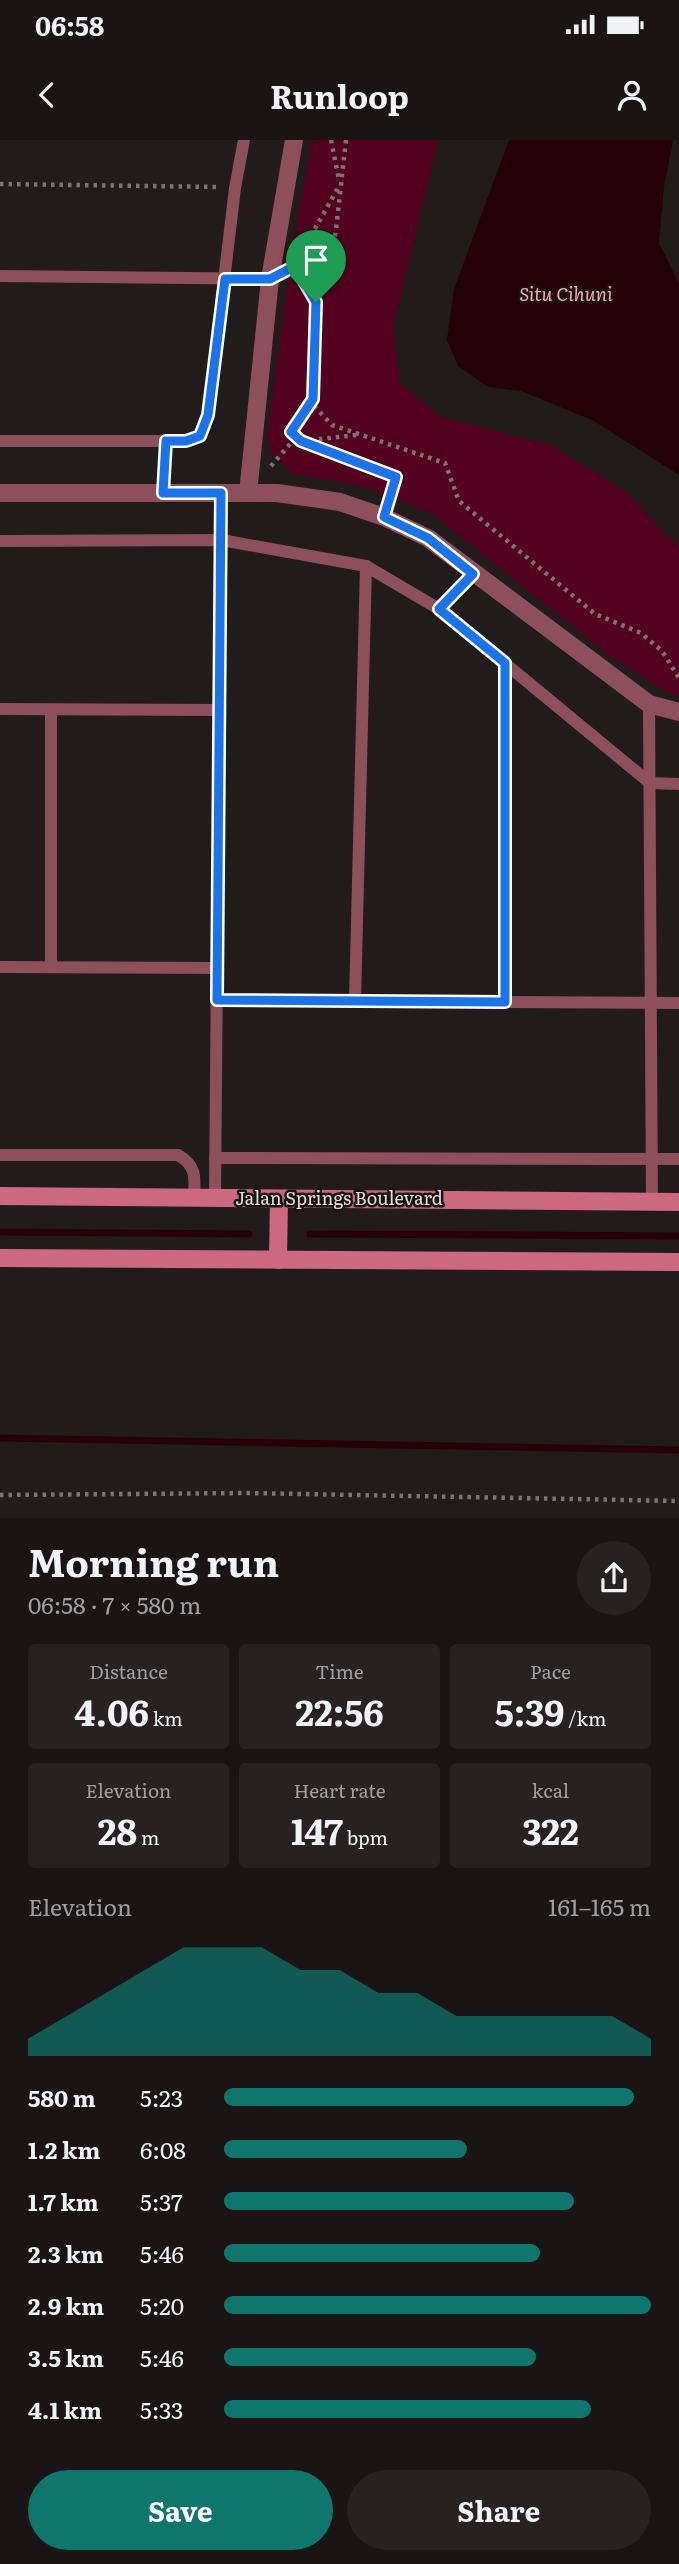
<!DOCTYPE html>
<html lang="en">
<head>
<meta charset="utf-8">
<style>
  body { margin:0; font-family:Literata,serif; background:#272122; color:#f1f3f6; height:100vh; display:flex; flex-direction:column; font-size:26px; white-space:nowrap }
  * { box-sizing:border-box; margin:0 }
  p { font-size:23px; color:#9f9ea0 }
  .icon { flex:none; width:38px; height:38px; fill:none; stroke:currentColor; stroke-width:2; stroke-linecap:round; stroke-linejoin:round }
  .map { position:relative; height:1378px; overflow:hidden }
  .panel { display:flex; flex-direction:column; background:#1a1415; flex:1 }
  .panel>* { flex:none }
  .pin { position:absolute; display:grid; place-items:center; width:60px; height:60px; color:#fff; margin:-72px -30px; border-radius:50% 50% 50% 0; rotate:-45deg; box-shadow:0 0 7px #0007 }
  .pin .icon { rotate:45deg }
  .round { display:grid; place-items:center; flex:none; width:74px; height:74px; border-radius:37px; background:#272122 }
  .headline { display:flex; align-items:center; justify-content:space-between; height:119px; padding:0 28px }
  h1 { font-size:38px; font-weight:700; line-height:52px }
  .metrics { display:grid; grid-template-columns:repeat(3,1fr); gap:10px; height:119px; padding:7px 28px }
  .metrics div { display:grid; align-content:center; border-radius:7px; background:#272122; text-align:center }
  .metrics b { font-size:35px; font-weight:700 }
  .metrics small { font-size:19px; font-weight:400 }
  .metrics p { font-size:19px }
  .chart { height:196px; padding:14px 28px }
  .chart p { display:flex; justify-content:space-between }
  .chart svg { width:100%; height:126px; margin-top:7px; fill:#0f766e; opacity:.7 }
  .button { display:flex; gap:14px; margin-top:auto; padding:14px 28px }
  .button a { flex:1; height:80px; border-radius:42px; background:#0f766e; color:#fff; font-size:28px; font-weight:700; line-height:80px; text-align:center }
  .button a+a { background:#272122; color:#f1f3f6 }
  ul { padding:0 28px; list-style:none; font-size:23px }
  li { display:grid; grid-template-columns:112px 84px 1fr; align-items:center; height:52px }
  li i { height:18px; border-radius:9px; background:#0f766e }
  .status { display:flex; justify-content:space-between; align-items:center; height:49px; padding:0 35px; background:#1a1415; direction:ltr }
  .status svg { height:19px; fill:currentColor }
  header { display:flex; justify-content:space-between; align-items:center; height:91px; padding:0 28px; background:#1a1415; font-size:32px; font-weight:700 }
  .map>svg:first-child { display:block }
  .green { fill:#53011f }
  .water { fill:#260008 }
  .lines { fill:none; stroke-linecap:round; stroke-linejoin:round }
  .stream { stroke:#260008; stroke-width:7 }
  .path { stroke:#7a7475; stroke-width:4.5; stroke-dasharray:3.5 5; stroke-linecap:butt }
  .service { stroke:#8d4f5b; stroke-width:12 }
  .minor { stroke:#8d4f5b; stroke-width:18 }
  .secondary { stroke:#cc697e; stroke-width:18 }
  .route-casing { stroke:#fff; stroke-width:14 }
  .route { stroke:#1a73e8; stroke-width:9 }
  .labels { text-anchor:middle; stroke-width:5; stroke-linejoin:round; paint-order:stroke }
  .street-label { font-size:18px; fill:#e1dcdd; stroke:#191213 }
  .water-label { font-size:19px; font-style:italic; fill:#f6a7b5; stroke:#191213 }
</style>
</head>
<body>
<div class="status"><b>06:58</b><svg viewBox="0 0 49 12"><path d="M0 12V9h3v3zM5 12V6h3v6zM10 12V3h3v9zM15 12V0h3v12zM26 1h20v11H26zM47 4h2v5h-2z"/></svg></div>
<header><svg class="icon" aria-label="back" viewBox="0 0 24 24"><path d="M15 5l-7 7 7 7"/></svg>Runloop<svg class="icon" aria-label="person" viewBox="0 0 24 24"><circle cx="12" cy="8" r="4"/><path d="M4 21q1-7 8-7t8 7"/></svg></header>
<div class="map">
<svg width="679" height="1378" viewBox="0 0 679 1378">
  <rect width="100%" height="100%" fill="#221b1c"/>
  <path class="green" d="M312,0H438L393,187L400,243L440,277L551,305L626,352L679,408V556L664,551L606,513L431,373L363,346L293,334L271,313L267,296L292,111Z"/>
  <path class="water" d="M509,0H673L664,47L659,103L679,144V335L592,280L521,251L488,247L458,226L447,200L454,149Z"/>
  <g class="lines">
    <g class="stream">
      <path d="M0,1092L249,1094"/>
      <path d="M310,1094L679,1096"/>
      <path d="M0,1298L679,1310"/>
    </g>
    <g class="path">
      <path d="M331,0L339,40"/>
      <path d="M346,0L336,90L334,101L319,124L313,193V265L332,285L445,323L459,361L595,474L641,493L662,511L679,538"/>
      <path d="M0,44L219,47"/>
      <path d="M294,126L338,48"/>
      <path d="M292,127L294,126L316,161"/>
      <path d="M312,259L291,292L301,301L396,337L390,358"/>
      <path d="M302,301L356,295"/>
      <path d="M271,326L296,297"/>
      <path d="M0,1355L248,1353L679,1361"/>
    </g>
    <g class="service">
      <path d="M0,136L270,139"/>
      <path d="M0,301H186L200,296L208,275L235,48L244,0"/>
      <path d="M163,353L166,301"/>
      <path d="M0,401L221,400L366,426L439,469L650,643L679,644"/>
      <path d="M439,469L473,434"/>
      <path d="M505,523V862"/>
      <path d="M649,564L652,1062"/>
      <path d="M0,569L219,570"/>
      <path d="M51,570V827"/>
      <path d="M0,827L217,828"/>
      <path d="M217,860L679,863"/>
      <path d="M355,861L366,426"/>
      <path d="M0,1015H178C197,1026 195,1038 194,1058"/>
      <path d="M215,1018L679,1019"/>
      <path d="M215,1058L221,353"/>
    </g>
    <g class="minor">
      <path d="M0,353H277L340,362L384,377L428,398L649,564L679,572"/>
      <path d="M248,353L270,139L294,0"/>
    </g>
    <g class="secondary">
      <path d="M0,1056L679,1062"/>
      <path d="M0,1118L679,1122"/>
      <path d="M278,1120L279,1059"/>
    </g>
  </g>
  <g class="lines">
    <g class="route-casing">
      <path id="route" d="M295,126L316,162L313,259L291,292L301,301L396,337L384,377L428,398L473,434L439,469L505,523V862L217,860L221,353H163L166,301H186L200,296L208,275L225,139H270Z"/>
    </g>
    <use href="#route" class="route"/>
  </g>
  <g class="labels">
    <g class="street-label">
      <text x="339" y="1065">Jalan Springs Boulevard</text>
    </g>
    <g class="water-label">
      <text x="566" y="161">Situ Cihuni</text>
    </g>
  </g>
</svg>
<div class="pin" style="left:316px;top:162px;background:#1e9e55"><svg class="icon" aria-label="arrive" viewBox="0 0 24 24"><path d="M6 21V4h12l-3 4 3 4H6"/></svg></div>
</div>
<section class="panel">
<div class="headline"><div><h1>Morning run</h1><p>06:58 · 7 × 580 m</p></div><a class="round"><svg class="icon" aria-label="share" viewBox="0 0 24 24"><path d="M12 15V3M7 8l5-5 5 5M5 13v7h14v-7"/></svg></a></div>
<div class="metrics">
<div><p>Distance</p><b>4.06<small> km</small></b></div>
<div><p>Time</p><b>22:56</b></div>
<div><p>Pace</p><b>5:39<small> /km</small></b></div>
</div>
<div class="metrics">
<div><p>Elevation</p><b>28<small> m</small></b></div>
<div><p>Heart rate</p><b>147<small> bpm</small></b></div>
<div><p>kcal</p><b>322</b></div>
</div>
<div class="chart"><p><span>Elevation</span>161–165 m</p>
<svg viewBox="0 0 160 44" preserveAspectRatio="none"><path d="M0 44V38L10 30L20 22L30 14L40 6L50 6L60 6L70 14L80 14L90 22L100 22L110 30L120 30L130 30L140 30L150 30L160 38V44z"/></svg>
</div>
<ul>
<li><b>580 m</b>5:23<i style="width:96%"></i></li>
<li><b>1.2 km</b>6:08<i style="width:57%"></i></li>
<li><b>1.7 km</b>5:37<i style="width:82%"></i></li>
<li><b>2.3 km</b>5:46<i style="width:74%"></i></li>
<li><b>2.9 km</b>5:20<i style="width:100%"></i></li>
<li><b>3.5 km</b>5:46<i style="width:73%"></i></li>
<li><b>4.1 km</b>5:33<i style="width:86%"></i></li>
</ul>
<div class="button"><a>Save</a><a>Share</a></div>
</section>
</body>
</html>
